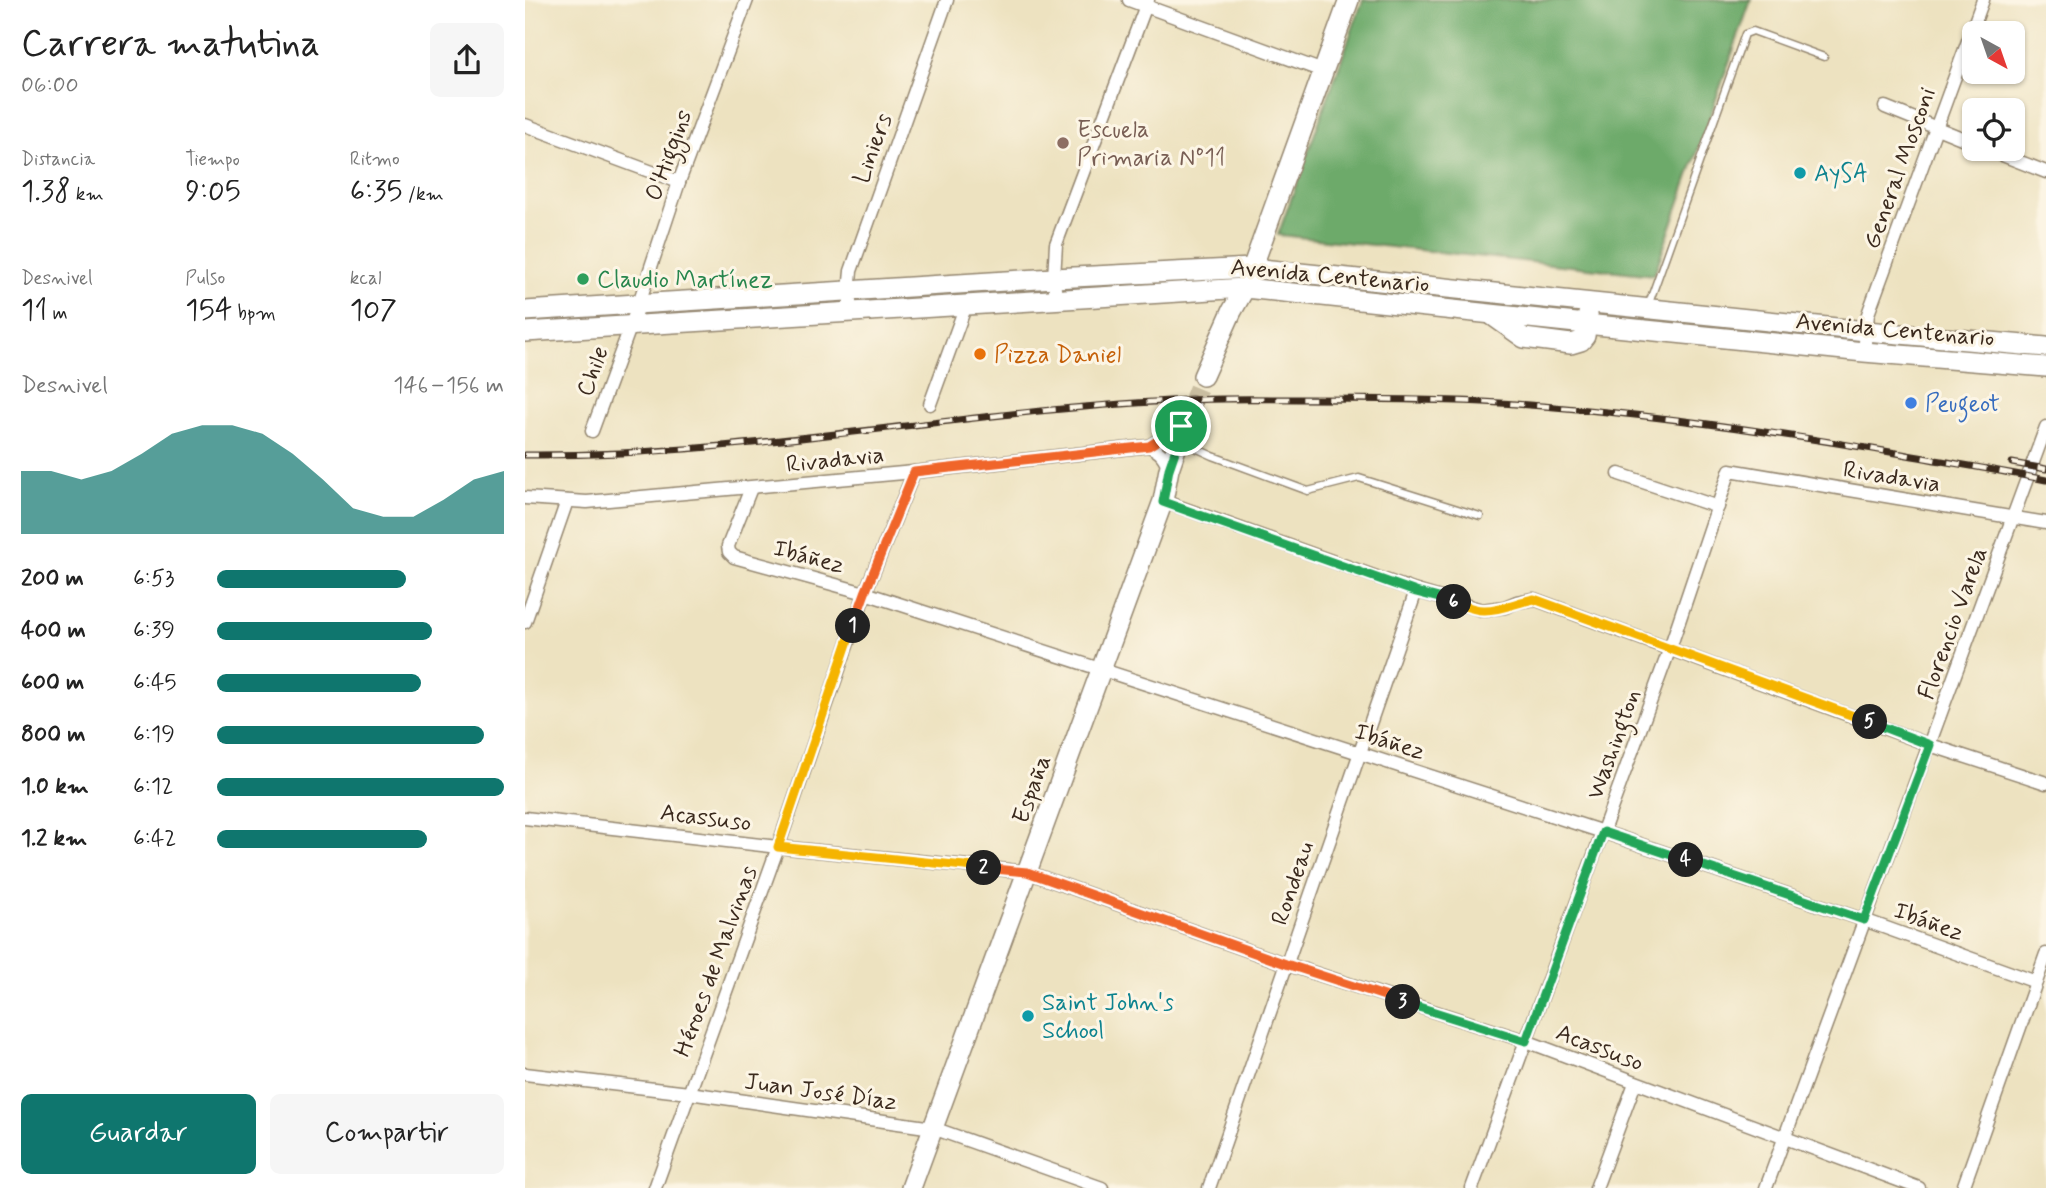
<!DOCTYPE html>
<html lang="es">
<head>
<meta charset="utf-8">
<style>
  body { margin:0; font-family:Mynerve,sans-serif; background:#f6f6f6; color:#222; height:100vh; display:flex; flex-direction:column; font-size:26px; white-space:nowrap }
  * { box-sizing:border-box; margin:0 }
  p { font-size:23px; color:#767676 }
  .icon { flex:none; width:38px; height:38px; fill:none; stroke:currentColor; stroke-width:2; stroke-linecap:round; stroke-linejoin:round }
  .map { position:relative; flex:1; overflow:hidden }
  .side { display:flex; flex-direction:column; background:#fff; width:525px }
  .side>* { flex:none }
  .needle { width:46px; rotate:140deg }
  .controls { position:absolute; left:1437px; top:21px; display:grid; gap:14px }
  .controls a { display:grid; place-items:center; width:63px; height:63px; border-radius:10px; background:#fff; box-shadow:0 2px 5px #0004; font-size:35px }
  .pin { position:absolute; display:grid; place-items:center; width:60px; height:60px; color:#fff; margin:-30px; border:4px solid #fff; border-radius:50%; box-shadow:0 2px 7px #0007 }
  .km { position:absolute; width:35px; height:35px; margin:-18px; border-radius:50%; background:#222; color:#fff; font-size:19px; line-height:35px; text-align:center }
  .round { display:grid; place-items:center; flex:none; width:74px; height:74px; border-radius:10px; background:#f6f6f6 }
  .head { display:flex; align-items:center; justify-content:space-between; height:119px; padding:0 21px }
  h1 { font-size:38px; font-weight:600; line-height:52px }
  .stats { display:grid; grid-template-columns:repeat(3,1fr); gap:10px; height:119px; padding:7px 21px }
  .stats div { display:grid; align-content:center }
  .stats b { font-size:30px; font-weight:600 }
  .stats small { font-size:19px; font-weight:400 }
  .stats p { font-size:19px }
  .chart { height:196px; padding:14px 21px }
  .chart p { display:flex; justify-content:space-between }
  .chart svg { width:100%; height:126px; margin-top:7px; fill:#0f766e; opacity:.7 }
  .primary-button { display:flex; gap:14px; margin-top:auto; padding:14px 21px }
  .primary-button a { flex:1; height:80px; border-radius:10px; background:#0f766e; color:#fff; font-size:28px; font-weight:600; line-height:80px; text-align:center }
  .primary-button a+a { background:#f6f6f6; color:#222 }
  ul { padding:0 21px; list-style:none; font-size:23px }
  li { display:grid; grid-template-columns:112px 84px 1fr; align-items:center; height:52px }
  li i { height:18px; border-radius:9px; background:#0f766e }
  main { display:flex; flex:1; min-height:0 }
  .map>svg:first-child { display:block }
  .forest { fill:#6daa6a; stroke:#546a44; stroke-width:2 }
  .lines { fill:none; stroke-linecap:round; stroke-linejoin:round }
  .secondary-tunnel { stroke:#c9bda0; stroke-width:19; stroke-dasharray:19 10; stroke-linecap:butt }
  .lane-casing { stroke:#94866f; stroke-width:9 }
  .street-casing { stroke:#94866f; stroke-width:15 }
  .secondary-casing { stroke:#94866f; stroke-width:22 }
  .lane { stroke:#fff; stroke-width:6 }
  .street { stroke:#fff; stroke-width:12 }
  .secondary { stroke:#fff; stroke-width:19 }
  .rail-casing { stroke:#3b2a1e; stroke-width:7 }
  .rail { stroke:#fcf5e5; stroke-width:4.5; stroke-dasharray:13; stroke-linecap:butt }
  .split-1-casing { stroke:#fff; stroke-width:14 }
  .split-2-casing { stroke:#fff; stroke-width:14 }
  .split-3-casing { stroke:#fff; stroke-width:14 }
  .split-4-casing { stroke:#fff; stroke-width:14 }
  .split-5-casing { stroke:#fff; stroke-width:14 }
  .split-6-casing { stroke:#fff; stroke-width:14 }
  .split-7-casing { stroke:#fff; stroke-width:14 }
  .split-1 { stroke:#f0652b; stroke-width:9 }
  .split-2 { stroke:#f5b400; stroke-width:9 }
  .split-3 { stroke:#f0652b; stroke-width:9 }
  .split-4 { stroke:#22a559; stroke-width:9 }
  .split-5 { stroke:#22a559; stroke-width:9 }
  .split-6 { stroke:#f5b400; stroke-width:9 }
  .split-7 { stroke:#22a559; stroke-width:9 }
  .education-dot { fill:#8d6e63; stroke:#fcf5e5; stroke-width:2.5 }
  .culture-dot { fill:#0f9aa8; stroke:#fcf5e5; stroke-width:2.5 }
  .leisure-dot { fill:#2e9e5b; stroke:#fcf5e5; stroke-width:2.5 }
  .food-dot { fill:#e8710a; stroke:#fcf5e5; stroke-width:2.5 }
  .shop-dot { fill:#3f7fe0; stroke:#fcf5e5; stroke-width:2.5 }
  .labels { text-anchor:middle; stroke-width:6; stroke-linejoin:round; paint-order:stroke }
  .education-label { font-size:24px; fill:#785e54; stroke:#fcf5e5; text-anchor:start }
  .street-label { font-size:24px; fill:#3b2a1e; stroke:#fcf5e5 }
  .culture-label { font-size:24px; fill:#0d838f; stroke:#fcf5e5; text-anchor:start }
  .leisure-label { font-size:24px; fill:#27864d; stroke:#fcf5e5; text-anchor:start }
  .food-label { font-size:24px; fill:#c56008; stroke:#fcf5e5; text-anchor:start }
  .shop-label { font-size:24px; fill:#366cbe; stroke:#fcf5e5; text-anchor:start }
</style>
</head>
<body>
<main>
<section class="side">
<div class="head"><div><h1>Carrera matutina</h1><p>06:00</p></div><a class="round"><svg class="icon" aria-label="share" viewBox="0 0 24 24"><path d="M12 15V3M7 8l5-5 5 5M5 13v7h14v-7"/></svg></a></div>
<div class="stats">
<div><p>Distancia</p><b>1.38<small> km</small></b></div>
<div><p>Tiempo</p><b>9:05</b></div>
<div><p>Ritmo</p><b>6:35<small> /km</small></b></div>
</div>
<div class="stats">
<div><p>Desnivel</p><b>11<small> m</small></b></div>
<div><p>Pulso</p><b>154<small> bpm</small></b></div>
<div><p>kcal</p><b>107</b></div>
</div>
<div class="chart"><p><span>Desnivel</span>146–156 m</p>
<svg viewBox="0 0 160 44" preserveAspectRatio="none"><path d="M0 44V22L10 22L20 25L30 22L40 16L50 9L60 6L70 6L80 9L90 16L100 25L110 35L120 38L130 38L140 32L150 25L160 22V44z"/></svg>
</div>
<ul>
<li><b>200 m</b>6:53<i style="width:66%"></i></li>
<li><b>400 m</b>6:39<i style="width:75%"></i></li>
<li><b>600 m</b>6:45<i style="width:71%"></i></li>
<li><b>800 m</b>6:19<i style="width:93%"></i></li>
<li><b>1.0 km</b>6:12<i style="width:100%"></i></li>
<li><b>1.2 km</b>6:42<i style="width:73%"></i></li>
</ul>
<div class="primary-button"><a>Guardar</a><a>Compartir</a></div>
</section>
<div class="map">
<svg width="1521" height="1188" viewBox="0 0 1521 1188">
  <rect width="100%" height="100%" fill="#fcf5e5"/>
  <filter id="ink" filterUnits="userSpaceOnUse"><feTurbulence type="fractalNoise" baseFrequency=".0143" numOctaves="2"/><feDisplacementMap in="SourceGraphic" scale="14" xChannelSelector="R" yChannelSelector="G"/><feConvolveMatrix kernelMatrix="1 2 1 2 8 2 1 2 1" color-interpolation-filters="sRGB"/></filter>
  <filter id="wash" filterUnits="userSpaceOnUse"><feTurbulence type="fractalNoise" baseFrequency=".00686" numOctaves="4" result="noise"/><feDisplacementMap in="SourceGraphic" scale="28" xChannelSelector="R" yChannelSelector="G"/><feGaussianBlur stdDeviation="1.57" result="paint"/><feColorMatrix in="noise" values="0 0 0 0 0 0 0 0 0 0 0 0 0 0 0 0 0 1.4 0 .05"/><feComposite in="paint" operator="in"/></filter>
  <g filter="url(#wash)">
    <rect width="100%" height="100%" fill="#ede2c0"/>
    <path class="forest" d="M838,0H1226L1129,275L753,235Z"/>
  </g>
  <g filter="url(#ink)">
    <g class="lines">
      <path class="secondary-tunnel" d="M666,406L678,376"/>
      <g class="lane-casing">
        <g id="lane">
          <path d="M1123,306L1220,34L1228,31L1299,57"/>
          <path d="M655,441L688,456L783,491L834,478L955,516"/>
        </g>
      </g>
      <g class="street-casing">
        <g id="street">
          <path d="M604,0L798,71"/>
          <path d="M1360,107L1449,143"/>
          <path d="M0,125L154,182"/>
          <path d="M1462,149L1521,172"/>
          <path d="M531,301L529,278L531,244L623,0"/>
          <path d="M326,312L324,292L326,271L422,0"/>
          <path d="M1339,352L1343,314L1458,0"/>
          <path d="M405,404L441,305"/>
          <path d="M67,431L114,303L154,182L222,0"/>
          <path d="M624,446C636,452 640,457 644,469"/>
          <path d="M1094,474L1193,507"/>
          <path d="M226,488L203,546L204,552L209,557L340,593L1078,832L1339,920L1511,982"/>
          <path d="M0,498L62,502L389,472L624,446L656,426"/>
          <path d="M638,501L891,591L957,610L980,607L992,602L1009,599L1405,745L1521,783"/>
          <path d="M0,622L42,501"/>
          <path d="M0,818L253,847L502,872L761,964L1001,1041L1394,1188"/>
          <path d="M0,1074L164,1093L408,1128L577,1188"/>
          <path d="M130,1188L253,847L340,593L389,472"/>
          <path d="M684,1188L891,591"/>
          <path d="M947,1188L1145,648L1205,470L1521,523"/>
          <path d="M1071,1188L1110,1083"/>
          <path d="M1241,1188L1521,427"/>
          <path d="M1438,1188L1521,954"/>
        </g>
      </g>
      <g class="secondary-casing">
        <g id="secondary">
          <path d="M0,311L529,278L727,268L1341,331L1521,347"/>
          <path d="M968,316L999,338L1046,344L1056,341L1060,336L1063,314"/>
          <path d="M0,332L720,288L1061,324L1339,352L1521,367"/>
          <path d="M678,376L707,311L720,288L824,0"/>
          <path d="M386,1188L638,501L644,469L654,440L656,426L666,406"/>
        </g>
      </g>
      <use href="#lane" class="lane"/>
      <use href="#street" class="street"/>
      <use href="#secondary" class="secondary"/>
      <g class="rail-casing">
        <g id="rail">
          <path d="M0,455C223,457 443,409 666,400C702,398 738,399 774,399C835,399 897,399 958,402C1099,410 1239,430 1377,454C1425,463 1473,470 1521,480"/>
          <path d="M1487,463L1521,469"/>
        </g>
      </g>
      <use href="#rail" class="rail"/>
    </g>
  </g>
  <g class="lines" filter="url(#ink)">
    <g class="split-1-casing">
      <path id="split-1" d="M328,626L340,593L389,472L624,446L656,426"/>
    </g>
    <g class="split-2-casing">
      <path id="split-2" d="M328,626L253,847L459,868"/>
    </g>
    <g class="split-3-casing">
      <path id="split-3" d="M459,868L502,872L761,964L878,1002"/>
    </g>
    <g class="split-4-casing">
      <path id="split-4" d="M878,1002L1001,1041L1078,832L1161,860"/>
    </g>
    <g class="split-5-casing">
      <path id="split-5" d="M1161,860L1339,920L1405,745L1345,722"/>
    </g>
    <g class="split-6-casing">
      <path id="split-6" d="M929,602C938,605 948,610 958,610C975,611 992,602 1009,599L1345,722"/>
    </g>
    <g class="split-7-casing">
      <path id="split-7" d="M656,426L654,440L644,469L638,502L891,592L929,602"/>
    </g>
    <use href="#split-1" class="split-1"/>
    <use href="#split-2" class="split-2"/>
    <use href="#split-3" class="split-3"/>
    <use href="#split-4" class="split-4"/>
    <use href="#split-5" class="split-5"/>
    <use href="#split-6" class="split-6"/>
    <use href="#split-7" class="split-7"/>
  </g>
  <circle class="education-dot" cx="538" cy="143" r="7"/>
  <g class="culture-dot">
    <circle cx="1275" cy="173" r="7"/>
    <circle cx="503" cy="1016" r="7"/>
  </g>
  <circle class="leisure-dot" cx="58" cy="279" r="7"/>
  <circle class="food-dot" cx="455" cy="354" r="7"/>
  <circle class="shop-dot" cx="1386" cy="403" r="7"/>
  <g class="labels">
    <g class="education-label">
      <text x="552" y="137">Escuela<tspan x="552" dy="28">Primaria Nº11</tspan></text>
    </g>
    <g class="street-label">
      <text transform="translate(347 148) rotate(-70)" y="8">Liniers</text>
      <text transform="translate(143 155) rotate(-70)" y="8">O'Higgins</text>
      <text transform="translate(1374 168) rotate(-70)" y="8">General Mosconi</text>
      <text transform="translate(805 275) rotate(5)" y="8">Avenida Centenario</text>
      <text transform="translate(1370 329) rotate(5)" y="8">Avenida Centenario</text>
      <text transform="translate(67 371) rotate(-70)" y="8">Chile</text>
      <text transform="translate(310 459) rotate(-6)" y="8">Rivadavia</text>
      <text transform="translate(1367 476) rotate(9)" y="8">Rivadavia</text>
      <text transform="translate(284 556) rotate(15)" y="8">Ibáñez</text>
      <text transform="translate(1427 623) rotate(-70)" y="8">Florencio Varela</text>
      <text transform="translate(865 741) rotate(18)" y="8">Ibáñez</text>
      <text transform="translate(1088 744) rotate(-70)" y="8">Washington</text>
      <text transform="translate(506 789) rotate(-70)" y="8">España</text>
      <text transform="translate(181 817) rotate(7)" y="8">Acassuso</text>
      <text transform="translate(767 883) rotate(-71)" y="8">Rondeau</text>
      <text transform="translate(1404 921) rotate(20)" y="8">Ibáñez</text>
      <text transform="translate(190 961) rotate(-70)" y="8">Héroes de Malvinas</text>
      <text transform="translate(1075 1047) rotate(21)" y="8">Acassuso</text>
      <text transform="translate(296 1091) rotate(8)" y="8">Juan José Díaz</text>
    </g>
    <g class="culture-label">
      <text x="1289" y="181">AySA</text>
      <text x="517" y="1010">Saint John's<tspan x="517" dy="28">School</tspan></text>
    </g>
    <g class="leisure-label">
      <text x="72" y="287">Claudio Martínez</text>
    </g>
    <g class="food-label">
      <text x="469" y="362">Pizza Daniel</text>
    </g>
    <g class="shop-label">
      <text x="1400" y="411">Peugeot</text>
    </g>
  </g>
</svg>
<div class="controls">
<a><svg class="needle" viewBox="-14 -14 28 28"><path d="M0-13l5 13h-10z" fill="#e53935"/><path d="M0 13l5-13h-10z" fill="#767676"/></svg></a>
<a><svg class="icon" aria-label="locate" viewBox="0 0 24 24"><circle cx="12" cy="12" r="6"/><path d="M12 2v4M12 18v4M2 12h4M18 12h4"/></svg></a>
</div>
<div class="pin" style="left:656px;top:426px;background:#1e9e55"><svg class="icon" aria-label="arrive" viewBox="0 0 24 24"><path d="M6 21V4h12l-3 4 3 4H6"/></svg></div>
<b class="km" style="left:328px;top:626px">1</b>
<b class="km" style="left:459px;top:868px">2</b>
<b class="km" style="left:878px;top:1002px">3</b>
<b class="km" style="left:1161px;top:860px">4</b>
<b class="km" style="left:1345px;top:722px">5</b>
<b class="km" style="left:929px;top:602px">6</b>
</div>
</main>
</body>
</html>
